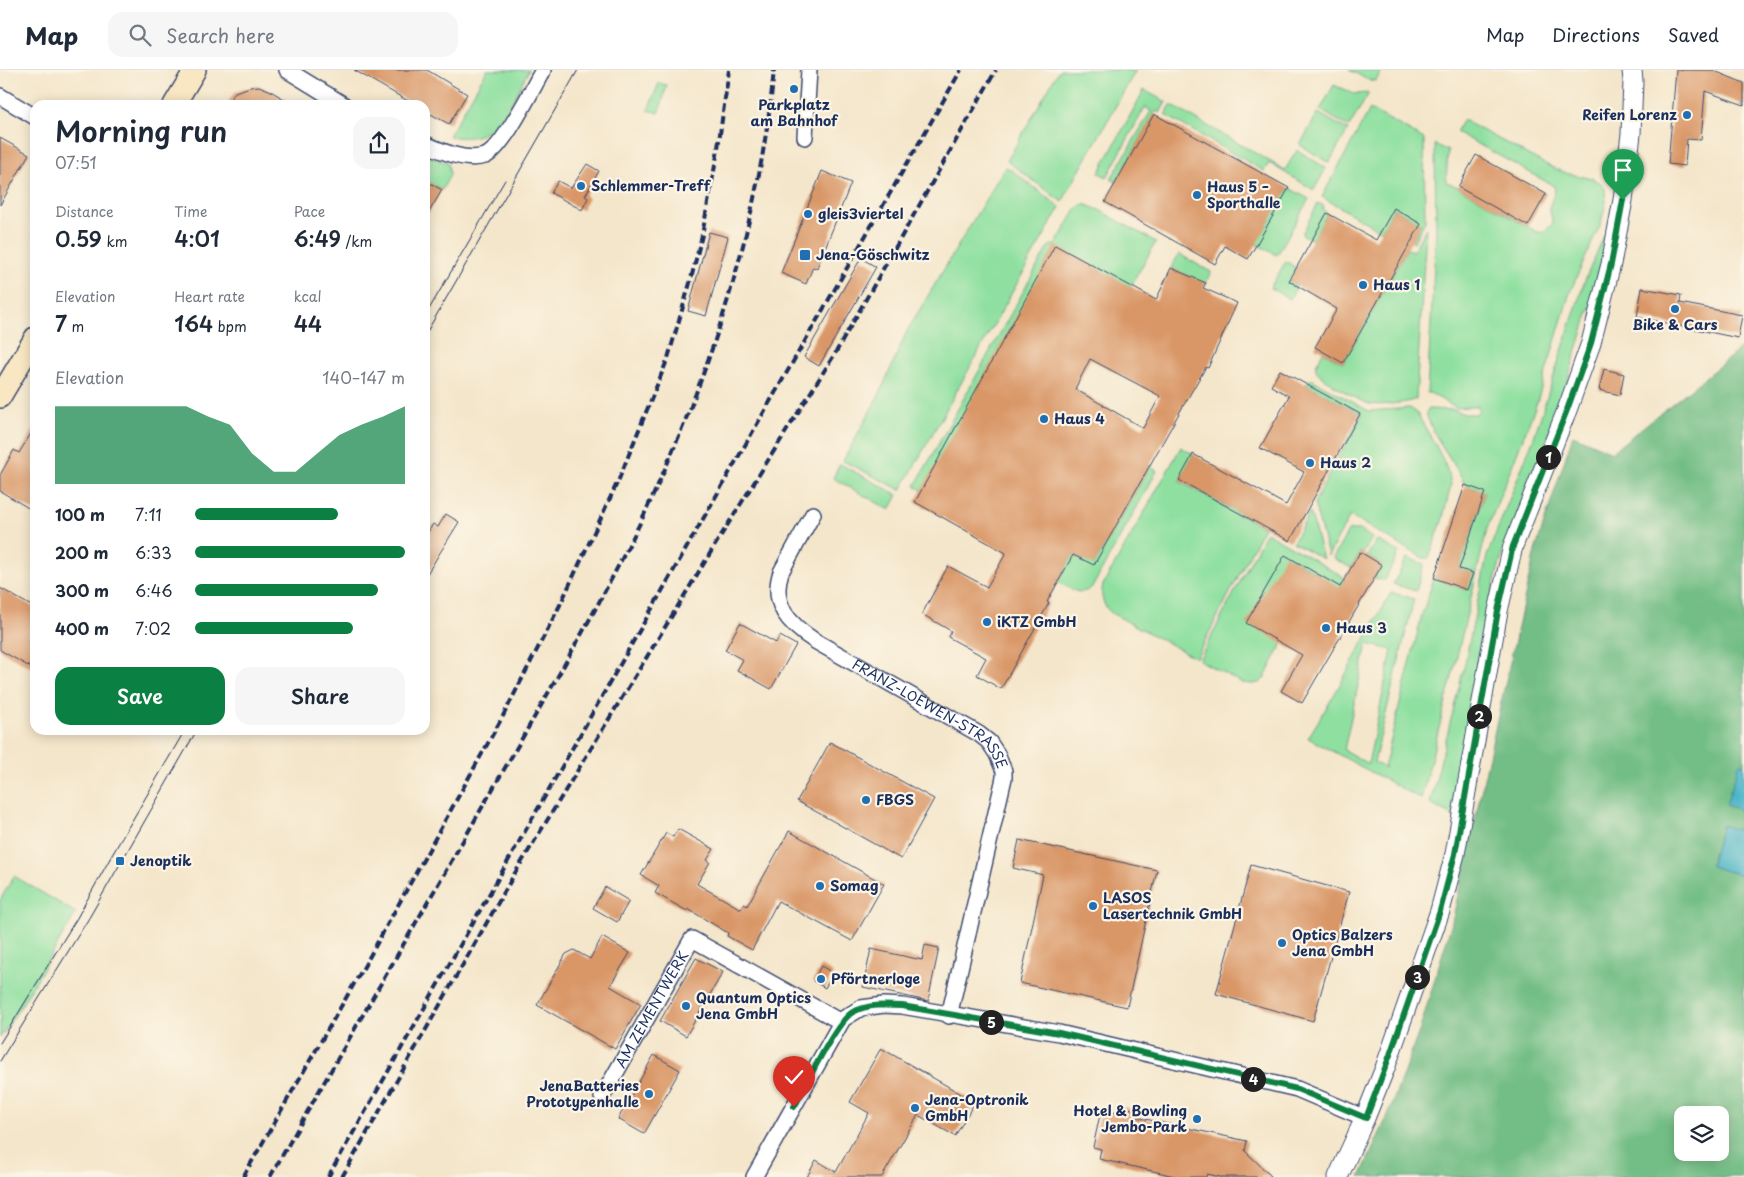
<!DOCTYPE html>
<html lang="en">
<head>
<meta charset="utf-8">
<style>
  body { margin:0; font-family:"Playpen Sans",sans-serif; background:#f6f6f7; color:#1f2937; height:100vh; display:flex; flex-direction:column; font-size:19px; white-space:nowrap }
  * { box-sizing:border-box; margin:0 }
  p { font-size:16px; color:#747a83 }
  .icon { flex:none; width:28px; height:28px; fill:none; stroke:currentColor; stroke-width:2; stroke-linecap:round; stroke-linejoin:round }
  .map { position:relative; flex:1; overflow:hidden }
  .details { position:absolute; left:30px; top:30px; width:400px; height:635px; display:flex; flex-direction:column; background:#fff; border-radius:15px; box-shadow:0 2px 12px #0003 }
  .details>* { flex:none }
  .fabs { position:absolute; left:1674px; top:1036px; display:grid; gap:10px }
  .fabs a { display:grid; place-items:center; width:55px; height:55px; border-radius:10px; background:#fff; box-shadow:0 2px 12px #0003; font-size:25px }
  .pin { position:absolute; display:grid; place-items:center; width:42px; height:42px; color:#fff; margin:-51px -21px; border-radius:50% 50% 50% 0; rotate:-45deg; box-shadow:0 0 5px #0007 }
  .pin .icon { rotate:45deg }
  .km { position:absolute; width:25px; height:25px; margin:-12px; border-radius:50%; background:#222; color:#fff; font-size:14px; line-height:25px; text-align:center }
  .round { display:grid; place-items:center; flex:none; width:52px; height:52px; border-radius:15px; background:#f6f6f7 }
  .summary { display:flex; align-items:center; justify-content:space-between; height:85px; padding:0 25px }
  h1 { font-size:28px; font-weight:600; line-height:38px }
  .metrics { display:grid; grid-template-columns:repeat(3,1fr); gap:8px; height:85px; padding:5px 25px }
  .metrics div { display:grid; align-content:center }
  .metrics b { font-size:21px; font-weight:600 }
  .metrics small { font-size:14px; font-weight:400 }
  .metrics p { font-size:14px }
  .chart { height:140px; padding:10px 25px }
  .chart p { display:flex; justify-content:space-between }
  .chart svg { width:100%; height:90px; margin-top:5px; fill:#0b8043; opacity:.7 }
  .cta { display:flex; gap:10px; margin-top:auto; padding:10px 25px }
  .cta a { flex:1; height:58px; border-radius:15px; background:#0b8043; color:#fff; font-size:20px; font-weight:600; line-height:58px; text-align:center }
  .cta a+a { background:#f6f6f7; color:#1f2937 }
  ul { padding:0 25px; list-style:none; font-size:16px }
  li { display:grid; grid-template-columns:80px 60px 1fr; align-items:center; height:38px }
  li i { height:12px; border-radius:6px; background:#0b8043 }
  header { display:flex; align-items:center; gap:30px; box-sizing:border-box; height:70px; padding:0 25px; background:#fff; border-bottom:1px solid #e0e1e3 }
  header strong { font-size:24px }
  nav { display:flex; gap:28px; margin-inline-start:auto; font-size:18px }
  .search { width:350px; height:45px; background:#f6f6f7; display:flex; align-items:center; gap:12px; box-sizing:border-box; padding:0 18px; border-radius:15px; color:#747a83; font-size:19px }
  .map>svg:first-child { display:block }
  .green { fill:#8fe0a0; stroke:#55887f; fill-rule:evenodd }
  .forest { fill:#73be86; stroke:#477672; fill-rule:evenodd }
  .water { fill:#4bb6c8; stroke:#337293 }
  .building { fill:#d99666; fill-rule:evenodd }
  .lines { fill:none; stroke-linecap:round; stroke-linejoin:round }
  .minor-casing { stroke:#3c4a6e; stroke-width:18 }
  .tertiary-casing { stroke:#3c4a6e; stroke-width:21 }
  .secondary-casing { stroke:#3c4a6e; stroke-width:24 }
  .minor { stroke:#fff; stroke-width:15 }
  .tertiary { stroke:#fff; stroke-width:19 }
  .secondary { stroke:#f9e7c3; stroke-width:21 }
  .tram { stroke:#1b2f5e; stroke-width:1 }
  .rail { stroke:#1b2f5e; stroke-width:4; stroke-dasharray:8 4; stroke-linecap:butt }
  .route-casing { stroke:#fff; stroke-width:10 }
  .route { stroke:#0b8043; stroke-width:6 }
  .poi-dot { fill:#1f6fb2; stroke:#fcf5e5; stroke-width:2 }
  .labels { text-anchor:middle; stroke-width:4.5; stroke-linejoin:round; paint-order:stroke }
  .poi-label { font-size:14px; font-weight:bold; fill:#1b2f5e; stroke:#fcf5e5; text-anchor:start }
  .street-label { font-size:14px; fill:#1b2f5e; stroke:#fcf5e5 }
</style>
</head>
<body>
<header>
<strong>Map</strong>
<div class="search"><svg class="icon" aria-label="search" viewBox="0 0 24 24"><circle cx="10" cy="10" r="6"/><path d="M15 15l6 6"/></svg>Search here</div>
<nav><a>Map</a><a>Directions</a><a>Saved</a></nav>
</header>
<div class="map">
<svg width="1744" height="1107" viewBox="0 0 1744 1107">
  <rect width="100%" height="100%" fill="#fcf5e5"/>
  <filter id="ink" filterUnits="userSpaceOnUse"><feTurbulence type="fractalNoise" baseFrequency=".02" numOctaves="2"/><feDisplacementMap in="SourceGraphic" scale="10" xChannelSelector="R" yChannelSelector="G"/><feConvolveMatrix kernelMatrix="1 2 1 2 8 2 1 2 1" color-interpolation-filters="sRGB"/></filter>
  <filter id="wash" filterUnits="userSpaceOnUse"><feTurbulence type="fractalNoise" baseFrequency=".0096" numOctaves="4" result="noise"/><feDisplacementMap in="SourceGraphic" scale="20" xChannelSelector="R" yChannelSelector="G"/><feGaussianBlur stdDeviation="1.12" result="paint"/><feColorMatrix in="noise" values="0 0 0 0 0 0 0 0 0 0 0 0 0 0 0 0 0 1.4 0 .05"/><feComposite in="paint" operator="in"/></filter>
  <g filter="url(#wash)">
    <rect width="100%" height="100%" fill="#f4e6cb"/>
    <g class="green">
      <path d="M487,0H529C509,36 498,76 449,66Z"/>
      <path d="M1059,0H1136L1062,132L1007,91Z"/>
      <path d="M1349,0H1377L1381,2L1376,11L1369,10Z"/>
      <path d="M659,13L667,15L659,43L648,40Z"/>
      <path d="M1334,15L1354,24L1369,23L1349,57L1320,40Z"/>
      <path d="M1144,20L1166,32L1160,43L1156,41L1116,112L1111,109L1151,41L1145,37L1107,107L1099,103Z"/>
      <path d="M1171,35L1285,100L1297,80L1326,98L1314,120L1269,93L1264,101L1165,45Z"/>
      <path d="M1370,39L1424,69L1425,151L1414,172L1412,171L1421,154L1394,138L1381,161L1322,127Z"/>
      <path d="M1318,43L1348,60L1329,93L1300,75Z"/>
      <path d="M1463,50L1545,94L1566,103L1594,109L1601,113L1605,119L1606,132L1601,153L1570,222L1536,335L1487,459L1454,599L1421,729L1308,668L1337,620L1390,524L1393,523L1414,529L1374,692L1384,698L1422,545L1434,508L1467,520L1472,503L1459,499L1485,422L1465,415C1455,391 1433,369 1426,343L1428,339L1454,340L1464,344H1476L1479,340L1478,336L1456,338L1430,323H1427L1436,161L1435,74L1448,81L1446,112L1458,117L1537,162H1545L1553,153L1549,138L1555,121L1554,116L1456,62ZM1367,574L1392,580L1368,694L1344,680Z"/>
      <path d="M425,84L448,93L450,105L442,120L425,110Z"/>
      <path d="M1005,97L1010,99L1060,137L901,420L843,391L880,323L907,261Z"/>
      <path d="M1289,118L1309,129L1277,185L1256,174Z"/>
      <path d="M1318,133L1324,136L1322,139L1327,143L1312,170L1302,164Z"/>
      <path d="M1084,134L1099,140L1156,172L1132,214L922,420L915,416L1048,177L1052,175H1055L1076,140L1081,135Z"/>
      <path d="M1426,158L1416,329C1409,333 1378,336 1369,334C1359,331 1321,309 1316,300V295L1323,282L1343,293L1407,179L1413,181Z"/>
      <path d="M1604,166L1607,168L1593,228L1556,347L1504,479L1495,510L1477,603L1453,746L1430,734L1465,593L1487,486L1534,367L1585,210Z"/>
      <path d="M1179,184L1211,202L1206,214L1171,198Z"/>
      <path d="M1286,191L1296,198L1289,211L1297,216L1290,229L1270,218Z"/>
      <path d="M1309,310H1313L1369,341L1410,338L1416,342C1427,361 1449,394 1451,415L1442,451L1429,488H1423L1350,446L1328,486L1314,433L1362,344L1306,314Z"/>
      <path d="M1181,377L1193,384L1179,411L1264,457L1196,588L1113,544C1103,537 1100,527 1103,515Z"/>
      <path d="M840,394L898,425L890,440L833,408Z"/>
      <path d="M1150,396L1157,401L1093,516C1081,528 1071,519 1058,512L1073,485L1094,495Z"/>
      <path d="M1310,442L1323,489L1293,472Z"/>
      <path d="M1349,460H1360L1372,468L1363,484L1360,482L1351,498L1333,488Z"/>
      <path d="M1266,462L1345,508L1330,533L1306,527L1319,504L1286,486L1282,574L1264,609L1259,613L1253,614L1242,613L1199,590Z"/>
      <path d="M1377,470L1399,482L1385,510L1374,509L1382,495L1367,486Z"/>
      <path d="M1407,488L1424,494L1416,521L1393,514Z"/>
      <path d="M14,806L76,843L24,931L0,968V830Z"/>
    </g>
    <path class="forest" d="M1744,276V695L1740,694L1726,735L1744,741V762L1722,756L1710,795L1744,806V1107H1360L1388,1045L1420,959L1452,852L1535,481L1573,365L1612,382ZM1682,1045H1720V1082H1682Z"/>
    <g class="water">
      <path d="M1739,694L1744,695V741L1726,735Z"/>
      <path d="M1722,755L1744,762V806L1710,796Z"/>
    </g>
    <g id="blocks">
      <g class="building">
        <path d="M354,0H427L467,24L449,54L425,41V35H415Z"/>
        <path d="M1676,0H1712L1744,13V35L1705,21L1701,70L1687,69L1685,96L1668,94Z"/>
        <path d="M259,16L269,20L294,35H226L235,22L250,17Z"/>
        <path d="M1154,44L1289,118L1248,189L1225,176L1215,194L1105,132Z"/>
        <path d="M0,68L29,84L0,135Z"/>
        <path d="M1476,85L1546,124L1528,156L1458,117Z"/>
        <path d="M587,94L599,101L585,126L588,128L582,140L551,123L558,111L571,118Z"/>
        <path d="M822,101L851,113L817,198L813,197L806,214L781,203Z"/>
        <path d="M425,110L442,120L425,149Z"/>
        <path d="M1394,138L1421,154L1343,293L1315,277L1337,239L1289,211L1327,143L1376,170Z"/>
        <path d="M709,162L728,167L706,246L688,241Z"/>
        <path d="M1055,175L1156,230L1171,198L1206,213L1203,218L1237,233L1208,298L1206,297L1182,338L1094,495L1073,485L1047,532L1049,533L1001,619L977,605L986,588L948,567L951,561L922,544L948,496L987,517L1006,483L915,432ZM1090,289L1160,326L1143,358L1075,319Z"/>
        <path d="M861,188L876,197L819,296L804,287Z"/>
        <path d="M1642,218L1681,225L1680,233L1742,245L1738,268L1637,247Z"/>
        <path d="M1604,299L1624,304L1620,325L1599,320Z"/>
        <path d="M1280,300L1360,344L1290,471L1179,410L1193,384L1286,435L1304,402L1260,378L1289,326L1271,316Z"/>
        <path d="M35,357V442L0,421V405L14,380L19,383Z"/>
        <path d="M1465,415L1485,422L1459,499L1473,503L1467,520L1434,508Z"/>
        <path d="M446,444L459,452L425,507V467L433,454L438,457Z"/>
        <path d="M1360,482L1382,495L1302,633L1281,621L1302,585L1246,553L1285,485L1340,517Z"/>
        <path d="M0,518L35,538V600L0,580Z"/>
        <path d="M740,553L776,573L780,566L796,575L771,619L737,600L743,590L725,580Z"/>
        <path d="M830,672L934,729L901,789L797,731Z"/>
        <path d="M678,759L714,779L707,790L710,792L697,814L741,839L744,834L747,836L789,761L884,814L852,871L778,831L752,880L727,866L728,863L688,839L687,841L655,823L659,816L641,805L666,763L673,767Z"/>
        <path d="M1019,770L1157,800L1127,937L1020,913L1043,805L1013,798Z"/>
        <path d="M1251,795L1349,822L1313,951L1216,924Z"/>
        <path d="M605,817L629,831L617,852L593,838Z"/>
        <path d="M602,867L630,883L610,916L641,934L615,979L537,935L566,884L574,880L590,889Z"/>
        <path d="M925,875L939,878L928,931L863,917L871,879L922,890Z"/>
        <path d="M696,888L723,902L686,966L660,951Z"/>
        <path d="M821,896L833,903L825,918L813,911Z"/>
        <path d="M881,978L975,1032L955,1066L918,1045L882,1107H807L816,1090L836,1102L869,1043L850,1032Z"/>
        <path d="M654,985L680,1000L644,1064L618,1049Z"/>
        <path d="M1123,1037L1137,1040L1136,1047L1247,1071L1245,1081L1272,1107H1220L1207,1104L1206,1107H1179L1099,1089L1101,1079L1093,1077L1101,1040L1122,1044Z"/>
      </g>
    </g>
  </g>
  <g filter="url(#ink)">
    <use href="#blocks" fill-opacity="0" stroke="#3c4a6e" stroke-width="1"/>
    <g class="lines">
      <g class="minor-casing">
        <g id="minor">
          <path d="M287,0L344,35"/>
          <path d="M0,26L35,47"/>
          <path d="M805,67L809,0"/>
          <path d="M425,74C441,81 466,92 485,86C503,79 532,19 543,0"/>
          <path id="s1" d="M813,444L781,502C770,535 790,555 815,571L979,664L989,672L997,684L1004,701V708L949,946"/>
          <path id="s2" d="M602,1027L692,869L841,952"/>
          <path d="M754,1107L843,949L861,938L884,935L902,936L1059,963L1297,1019L1365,1048"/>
        </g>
      </g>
      <g class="tertiary-casing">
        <path id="tertiary" d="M1338,1107L1365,1048L1385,998L1440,841L1455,784L1498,541L1513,476L1567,340L1591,273L1611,194L1623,130L1631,64L1633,11L1632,0"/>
      </g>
      <g class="secondary-casing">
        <g id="secondary">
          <path d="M174,35L195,0"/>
          <path d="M0,327L35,268"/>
        </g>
      </g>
      <use href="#minor" class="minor"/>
      <use href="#tertiary" class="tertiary"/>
      <use href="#secondary" class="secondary"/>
      <g class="tram">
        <path d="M425,246L505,110"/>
        <path d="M425,265L578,0"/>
        <path d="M0,973L77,848L112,785L185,660"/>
        <path d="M0,991L89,848L197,660"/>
      </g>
      <g class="rail">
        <path d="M243,1107L366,893L503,646L560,535L619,409L668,288L690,213L702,165L717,85L729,0"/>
        <path d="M270,1107C343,979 417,851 491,722C543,632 597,541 643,447C710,306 759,156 774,0"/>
        <path d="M328,1107L760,349L961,0"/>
        <path d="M342,1107L515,803L720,467L836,282L996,0"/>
      </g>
    </g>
  </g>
  <g class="lines" filter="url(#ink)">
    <g class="route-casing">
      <path id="route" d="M794,1037C805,1017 836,951 853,942C868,934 885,935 902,936L1059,963L1297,1019L1366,1048L1390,985L1440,841L1455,784L1498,541L1513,476L1567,340L1591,273L1611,194L1623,130"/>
    </g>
    <use href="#route" class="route"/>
  </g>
  <g class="poi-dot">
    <circle cx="794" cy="19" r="5"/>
    <circle cx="1687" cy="45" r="5"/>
    <circle cx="581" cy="116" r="5"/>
    <circle cx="1197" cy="125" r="5"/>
    <circle cx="808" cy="144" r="5"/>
    <rect x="799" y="179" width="12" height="12" rx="2.5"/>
    <circle cx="1363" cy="215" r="5"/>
    <circle cx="1675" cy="239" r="5"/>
    <circle cx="1044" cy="349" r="5"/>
    <circle cx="1310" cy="393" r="5"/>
    <circle cx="987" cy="552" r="5"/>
    <circle cx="1326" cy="558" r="5"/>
    <circle cx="866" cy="730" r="5"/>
    <rect x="115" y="786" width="10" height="10" rx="2.5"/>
    <circle cx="820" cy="816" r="5"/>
    <circle cx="1093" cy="836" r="5"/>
    <circle cx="1282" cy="873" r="5"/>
    <circle cx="821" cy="909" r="5"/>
    <circle cx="686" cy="936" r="5"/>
    <circle cx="649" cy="1024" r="5"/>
    <circle cx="915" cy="1038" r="5"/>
    <circle cx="1197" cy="1049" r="5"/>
  </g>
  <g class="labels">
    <g class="poi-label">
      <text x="794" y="40" text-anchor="middle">Parkplatz<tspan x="794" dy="16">am Bahnhof</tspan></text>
      <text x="1677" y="50" text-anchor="end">Reifen Lorenz</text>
      <text x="591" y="121">Schlemmer-Treff</text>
      <text x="1207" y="122">Haus 5 –<tspan x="1207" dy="16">Sporthalle</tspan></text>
      <text x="818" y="149">gleis3viertel</text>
      <text x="816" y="190">Jena-Göschwitz</text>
      <text x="1373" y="220">Haus 1</text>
      <text x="1675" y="260" text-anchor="middle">Bike &amp; Cars</text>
      <text x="1054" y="354">Haus 4</text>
      <text x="1320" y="398">Haus 2</text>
      <text x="997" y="557">iKTZ GmbH</text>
      <text x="1336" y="563">Haus 3</text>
      <text x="876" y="735">FBGS</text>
      <text x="130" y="796">Jenoptik</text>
      <text x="830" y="821">Somag</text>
      <text x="1103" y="833">LASOS<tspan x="1103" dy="16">Lasertechnik GmbH</tspan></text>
      <text x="1292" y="870">Optics Balzers<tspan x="1292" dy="16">Jena GmbH</tspan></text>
      <text x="831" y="914">Pförtnerloge</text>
      <text x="696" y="933">Quantum Optics<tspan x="696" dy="16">Jena GmbH</tspan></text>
      <text x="639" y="1021" text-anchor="end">JenaBatteries<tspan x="639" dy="16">Prototypenhalle</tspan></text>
      <text x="925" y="1035">Jena-Optronik<tspan x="925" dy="16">GmbH</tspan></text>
      <text x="1187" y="1046" text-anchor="end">Hotel &amp; Bowling<tspan x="1187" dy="16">Jembo-Park</tspan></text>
    </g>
    <g class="street-label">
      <text dy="5" stroke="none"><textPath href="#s1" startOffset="288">FRANZ-LOEWEN-STRASSE</textPath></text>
      <text dy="5" stroke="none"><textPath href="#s2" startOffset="101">AM ZEMENTWERK</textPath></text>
    </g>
  </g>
</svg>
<div class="fabs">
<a><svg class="icon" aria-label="layers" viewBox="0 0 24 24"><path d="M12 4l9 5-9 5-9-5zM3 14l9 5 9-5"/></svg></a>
</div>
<div class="pin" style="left:1623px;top:130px;background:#1e9e55"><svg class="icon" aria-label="arrive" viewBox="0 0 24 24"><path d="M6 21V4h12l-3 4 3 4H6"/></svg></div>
<div class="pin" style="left:794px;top:1037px;background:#d93025"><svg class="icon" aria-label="check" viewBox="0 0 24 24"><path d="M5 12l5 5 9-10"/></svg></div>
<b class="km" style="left:1548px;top:387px">1</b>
<b class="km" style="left:1479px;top:646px">2</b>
<b class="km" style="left:1417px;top:907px">3</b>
<b class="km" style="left:1253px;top:1009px">4</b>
<b class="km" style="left:991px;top:952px">5</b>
<section class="details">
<div class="summary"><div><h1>Morning run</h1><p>07:51</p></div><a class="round"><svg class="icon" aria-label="share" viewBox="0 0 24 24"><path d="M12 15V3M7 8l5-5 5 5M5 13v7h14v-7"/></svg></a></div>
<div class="metrics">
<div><p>Distance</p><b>0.59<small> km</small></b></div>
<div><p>Time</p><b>4:01</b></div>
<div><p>Pace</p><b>6:49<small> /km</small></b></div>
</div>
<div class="metrics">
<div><p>Elevation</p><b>7<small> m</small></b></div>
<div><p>Heart rate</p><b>164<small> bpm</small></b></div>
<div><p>kcal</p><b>44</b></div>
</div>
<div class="chart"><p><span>Elevation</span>140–147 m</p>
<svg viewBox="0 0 160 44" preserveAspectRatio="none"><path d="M0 44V6L10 6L20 6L30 6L40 6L50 6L60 6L70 11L80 15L90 29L100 38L110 38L120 29L130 20L140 15L150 11L160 6V44z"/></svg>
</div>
<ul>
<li><b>100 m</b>7:11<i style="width:68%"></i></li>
<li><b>200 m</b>6:33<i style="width:100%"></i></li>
<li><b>300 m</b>6:46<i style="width:87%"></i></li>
<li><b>400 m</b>7:02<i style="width:75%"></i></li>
</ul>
<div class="cta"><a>Save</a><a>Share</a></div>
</section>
</div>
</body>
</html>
